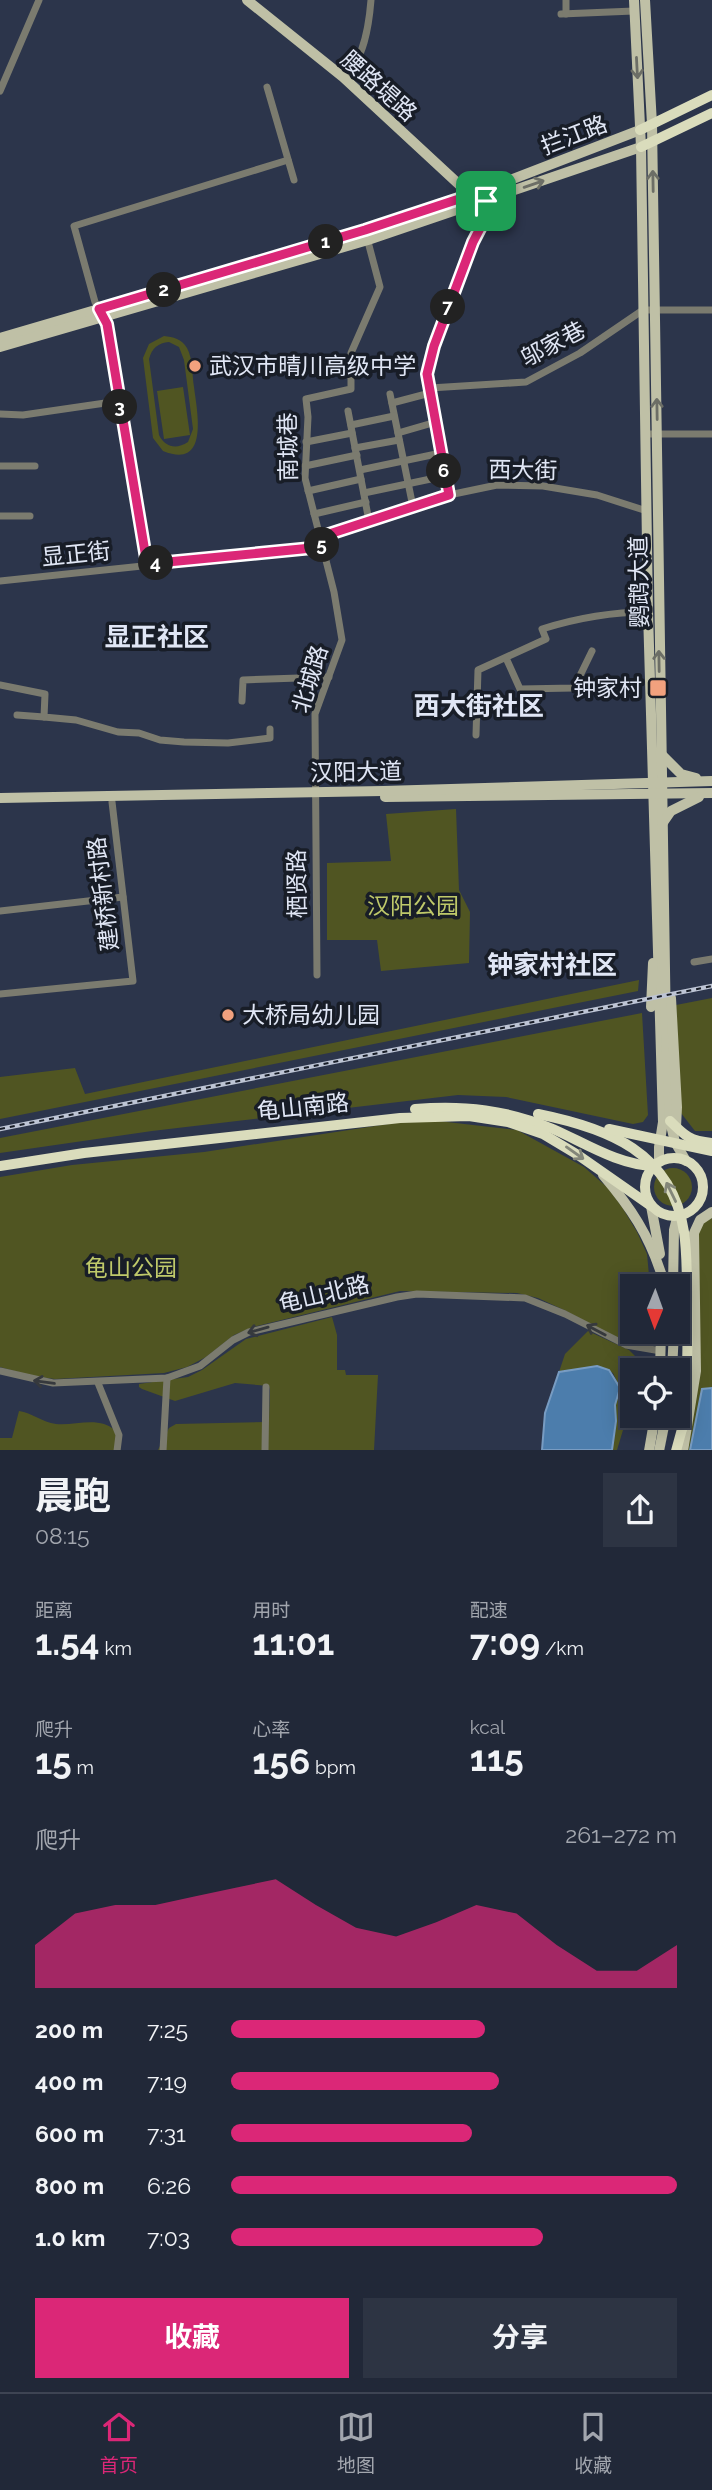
<!DOCTYPE html>
<html lang="zh">
<head>
<meta charset="utf-8">
<style>
  body { margin:0; font-family:Raleway,"Noto Sans SC",sans-serif; background:#2d3443; color:#f1f3f6; height:100vh; display:flex; flex-direction:column; font-size:26px; white-space:nowrap }
  * { box-sizing:border-box; margin:0 }
  p { font-size:23px; color:#a2a6ae }
  .icon { flex:none; width:38px; height:38px; fill:none; stroke:currentColor; stroke-width:2; stroke-linecap:round; stroke-linejoin:round }
  .map { position:relative; height:1450px; overflow:hidden }
  .details { display:flex; flex-direction:column; background:#212838; flex:1 }
  .details>* { flex:none }
  .needle { width:46px; rotate:181deg }
  .controls { position:absolute; left:620px; top:1274px; display:grid; gap:14px }
  .controls a { display:grid; place-items:center; width:70px; height:70px; border-radius:0px; background:#212838; box-shadow:0 4px 18px #0003,0 0 0 2px #3e4453; font-size:35px }
  .pin { position:absolute; display:grid; place-items:center; width:60px; height:60px; color:#fff; margin:-30px; border-radius:14px; box-shadow:0 4px 10px #0006 }
  .km { position:absolute; width:35px; height:35px; margin:-18px; border-radius:50%; background:#222; color:#fff; font-size:19px; line-height:35px; text-align:center }
  .round { display:grid; place-items:center; flex:none; width:74px; height:74px; border-radius:0px; background:#2d3443 }
  .headline { display:flex; align-items:center; justify-content:space-between; height:119px; padding:0 35px }
  h1 { font-size:38px; font-weight:700; line-height:52px }
  .stats { display:grid; grid-template-columns:repeat(3,1fr); gap:10px; height:119px; padding:7px 35px }
  .stats div { display:grid; align-content:center }
  .stats b { font-size:35px; font-weight:700 }
  .stats small { font-size:19px; font-weight:400 }
  .stats p { font-size:19px }
  .chart { height:196px; padding:14px 35px }
  .chart p { display:flex; justify-content:space-between }
  .chart svg { width:100%; height:126px; margin-top:7px; fill:#db2777; opacity:.7 }
  .action { display:flex; gap:14px; margin-top:auto; padding:14px 35px }
  .action a { flex:1; height:80px; border-radius:0px; background:#db2777; color:#fff; font-size:28px; font-weight:700; line-height:80px; text-align:center }
  .action a+a { background:#2d3443; color:#f1f3f6 }
  ul { padding:0 35px; list-style:none; font-size:23px }
  li { display:grid; grid-template-columns:112px 84px 1fr; align-items:center; height:52px }
  li i { height:18px; border-radius:9px; background:#db2777 }
  .tabs { display:flex; justify-content:space-around; align-items:center; height:98px; border-top:2px solid #3e4453; background:#212838; font-size:19px; color:#a2a6ae }
  .tabs a { display:grid; justify-items:center; gap:4px }
  .tabs .on { color:#db2777 }
  .map>svg:first-child { display:block }
  .green { fill:#505522; fill-rule:evenodd }
  .water { fill:#4c7dac; stroke:#789cc2; stroke-width:2 }
  .lines { fill:none; stroke-linecap:round; stroke-linejoin:round }
  .minor { stroke:#7b7b6f; stroke-width:7 }
  .major { stroke:#bfc0a6; stroke-width:10 }
  .highway { stroke:#dadcbc; stroke-width:10 }
  .rail-casing { stroke:#bdc4d4; stroke-width:4.5 }
  .rail { stroke:#181d27; stroke-width:2; stroke-dasharray:5; stroke-linecap:butt }
  .highway-bridge { stroke:#dadcbc; stroke-width:10 }
  .oneway { stroke:#6c6e66 }
  .oneway2 { stroke:#838679 }
  .oneway3 { stroke:#36393d }
  .route-casing { stroke:#fff; stroke-width:14 }
  .route { stroke:#db2777; stroke-width:9 }
  .poi-dot { fill:#f2a17e; stroke:#181d27; stroke-width:2.5 }
  .labels { text-anchor:middle; stroke-width:7; stroke-linejoin:round; paint-order:stroke }
  .street-label { font-size:23px; fill:#e0e6f5; stroke:#181d27 }
  .poi-label { font-size:23px; fill:#e0e6f5; stroke:#181d27; text-anchor:start }
  .park-label { font-size:23px; fill:#bfc96a; stroke:#181d27 }
  .quarter-label { font-size:26px; font-weight:bold; fill:#e0e6f5; stroke:#181d27 }
</style>
</head>
<body>
<div class="map">
<svg width="712" height="1451" viewBox="0 0 712 1451">
  <rect width="100%" height="100%" fill="#2c354b"/>
  <g class="green">
    <path d="M164,336C173,337 182,339 187,348C193,359 192,375 194,387C197,411 210,470 163,451L153,438L143,358L149,344ZM169,342L179,347L184,360L193,429L188,442C176,450 165,447 159,435L149,359C152,348 158,343 169,342Z"/>
    <path d="M183,387L190,435L164,439L157,391Z"/>
    <path d="M456,809L459,890L470,912L469,963L381,971L377,940H327V863L391,861L386,814Z"/>
    <path d="M639,980L638,991L0,1119V1077L75,1068L85,1094Z"/>
    <path d="M712,998V1131H695L681,1113L676,1005Z"/>
    <path d="M642,1013L648,1115L643,1122L633,1124L506,1097L458,1095L152,1131L0,1153V1138Z"/>
    <path d="M421,1119L517,1130L584,1167L608,1188L622,1207L637,1232L647,1254L650,1286H632V1332H650L645,1344L636,1346L624,1342L564,1310L538,1298L517,1293L400,1291L253,1327L234,1335L206,1357L187,1367L164,1373L55,1379L32,1376L0,1367V1177L72,1165L204,1152Z"/>
    <circle cx="673" cy="1187" r="19"/>
    <path d="M712,1218V1450L686,1451L697,1236L704,1222Z"/>
    <path d="M332,1317L337,1335V1370H345L346,1375H378L374,1450H158L169,1428L176,1424L265,1422L269,1418L270,1390L269,1386L235,1383L175,1401L142,1389L139,1387V1384L188,1377L202,1370L246,1339Z"/>
    <path d="M588,1331L629,1350L637,1358L636,1370H632L629,1410L617,1450H612L616,1421L615,1405L620,1388L613,1373L597,1366L559,1372L565,1354Z"/>
    <path d="M19,1411C32,1413 42,1422 56,1424C76,1426 99,1415 116,1431V1450L0,1451V1438H12Z"/>
  </g>
  <g class="water">
    <path d="M597,1366L609,1370L620,1388L615,1405L616,1421L612,1450H542L545,1413L559,1372Z"/>
    <path d="M712,1388V1450H690L702,1389Z"/>
  </g>
  <g class="lines">
    <g class="minor">
      <path d="M561,14L634,11"/>
      <path d="M566,14V0"/>
      <path d="M343,77C364,62 369,25 371,0"/>
      <path d="M267,87L294,180"/>
      <path d="M0,91L39,0"/>
      <path d="M430,388L526,382L580,353L643,310H712"/>
      <path d="M390,394L413,507"/>
      <path d="M392,403L430,393"/>
      <path d="M348,411L369,521"/>
      <path d="M0,414L23,415L119,401"/>
      <path d="M351,425L394,416"/>
      <path d="M398,433L436,422"/>
      <path d="M645,434H712"/>
      <path d="M306,442L352,433"/>
      <path d="M355,448L399,440"/>
      <path d="M0,466H35"/>
      <path d="M305,466L357,455"/>
      <path d="M360,470L441,453"/>
      <path d="M308,491L361,479"/>
      <path d="M364,493L445,476"/>
      <path d="M449,495L427,374L434,346L473,242L490,209L486,201"/>
      <path d="M314,514L366,502"/>
      <path d="M0,516H30"/>
      <path d="M320,537L449,495L497,485L543,486L597,495L647,511"/>
      <path d="M147,564L107,324L95,302L74,226L288,160"/>
      <path d="M0,581L322,547"/>
      <path d="M506,658L520,689L574,688L592,651"/>
      <path d="M0,685L45,694L44,717L76,720L118,732L139,733L160,740L184,742L228,743L270,738V729"/>
      <path d="M242,701L243,680L329,677"/>
      <path d="M17,715L44,717"/>
      <path d="M476,735L478,670L546,639L542,629C577,618 610,612 648,612"/>
      <path d="M0,911L123,897"/>
      <path d="M694,962L712,959"/>
      <path d="M317,975L315,714L342,640L334,592L305,478L308,417L306,399L351,389V353L380,287L367,238"/>
      <path d="M0,994L133,981L112,802"/>
      <path d="M0,1371L53,1383L167,1378L200,1366L233,1340L249,1332L397,1297L417,1294L525,1298L565,1314L626,1345L661,1351"/>
      <path d="M98,1383L119,1435L117,1451"/>
      <path d="M163,1451L167,1378"/>
      <path d="M265,1451L266,1387"/>
    </g>
    <g class="major">
      <path d="M247,0L343,77L465,190L476,195"/>
      <path d="M634,0L641,147L648,612L663,1122L659,1147V1162"/>
      <path d="M645,0L652,124L666,1034L670,1121L675,1142L686,1161"/>
      <path d="M0,338L365,231L474,194L640,130"/>
      <path d="M0,347L368,240L641,147"/>
      <path d="M660,753L681,774L696,778"/>
      <path d="M385,797L712,793"/>
      <path d="M0,798L383,791L712,781"/>
      <path d="M662,824L671,811L699,797"/>
      <path d="M671,998L677,1107L676,1127"/>
      <path d="M651,1007L653,963"/>
      <path d="M603,1175C631,1208 649,1235 662,1276"/>
      <path d="M651,1206L660,1254"/>
      <path d="M673,1286L674,1230L676,1222L682,1214"/>
      <path d="M660,1370L661,1332"/>
      <path d="M672,1370L674,1332"/>
      <path d="M649,1451L655,1416"/>
      <path d="M659,1451L666,1416"/>
      <path d="M683,1451L696,1371L694,1233L700,1220L712,1212"/>
    </g>
    <g class="highway">
      <path d="M640,130L712,95"/>
      <path d="M641,147L712,113"/>
      <path d="M415,1109C465,1105 507,1110 553,1129C585,1143 618,1165 654,1166"/>
      <path d="M670,1121C685,1136 690,1141 712,1143"/>
      <circle cx="674" cy="1187" r="29"/>
      <path d="M0,1166L84,1153L400,1118L469,1116L508,1122L543,1134L578,1155L651,1206"/>
      <path d="M676,1451L682,1429"/>
    </g>
    <g class="rail-casing">
      <path id="rail" d="M0,1129L712,986"/>
    </g>
    <use href="#rail" class="rail"/>
    <g class="highway-bridge">
      <path d="M538,1114C608,1128 672,1152 684,1232C687,1252 687,1275 687,1296C688,1342 688,1383 682,1429"/>
      <path d="M609,1129L712,1151"/>
    </g>
  </g>
  <defs><path id="oneway-shaft" d="M-6 0H5M1.5-3L5.5 0L1.5 3" fill="none" stroke-width="1.6" stroke-linecap="round" stroke-linejoin="round" transform="scale(1.75)"/></defs>
  <g class="oneway">
    <use href="#oneway-shaft" transform="translate(637 68) rotate(87)"/>
    <use href="#oneway-shaft" transform="translate(653 181) rotate(-91)"/>
    <use href="#oneway-shaft" transform="translate(534 184) rotate(-19)"/>
    <use href="#oneway-shaft" transform="translate(657 409) rotate(-91)"/>
    <use href="#oneway-shaft" transform="translate(659 661) rotate(-91)"/>
  </g>
  <g class="oneway2">
    <use href="#oneway-shaft" transform="translate(575 1153) rotate(35)"/>
    <use href="#oneway-shaft" transform="translate(671 1192) rotate(-116)"/>
  </g>
  <g class="oneway3">
    <use href="#oneway-shaft" transform="translate(258 1330) rotate(164)"/>
    <use href="#oneway-shaft" transform="translate(596 1330) rotate(-152)"/>
    <use href="#oneway-shaft" transform="translate(44 1382) rotate(-172)"/>
  </g>
  <g class="lines">
    <g class="route-casing">
      <path id="route" d="M474,194L486,201L490,209L473,242L434,346L427,374L449,495L320,537L322,547L147,564L107,324L99,309L365,230Z"/>
    </g>
    <use href="#route" class="route"/>
  </g>
  <g class="poi-dot">
    <circle cx="195" cy="366" r="7"/>
    <rect x="649" y="679" width="18" height="18" rx="3.5"/>
    <circle cx="228" cy="1015" r="7"/>
  </g>
  <g class="labels">
    <g class="street-label">
      <text transform="translate(379 86) rotate(42)" y="8">腰路堤路</text>
      <text transform="translate(574 135) rotate(-21)" y="8">拦江路</text>
      <text transform="translate(553 344) rotate(-28)" y="8">邬家巷</text>
      <text transform="translate(288 447) rotate(-91)" y="8">南城巷</text>
      <text transform="translate(523 470) rotate(1)" y="8">西大街</text>
      <text transform="translate(76 554) rotate(-6)" y="8">显正街</text>
      <text transform="translate(639 582) rotate(-91)" y="8">鹦鹉大道</text>
      <text transform="translate(310 679) rotate(-73)" y="8">北城路</text>
      <text transform="translate(356 772) rotate(-1)" y="8">汉阳大道</text>
      <text transform="translate(297 884) rotate(-91)" y="8">栖贤路</text>
      <text transform="translate(103 894) rotate(-97)" y="8">建桥新村路</text>
      <text transform="translate(303 1107) rotate(-6)" y="8">龟山南路</text>
      <text transform="translate(324 1294) rotate(-13)" y="8">龟山北路</text>
    </g>
    <g class="poi-label">
      <text x="209" y="374">武汉市晴川高级中学</text>
      <text x="642" y="696" text-anchor="end">钟家村</text>
      <text x="242" y="1023">大桥局幼儿园</text>
    </g>
    <g class="park-label">
      <text x="413" y="914">汉阳公园</text>
      <text x="131" y="1276">龟山公园</text>
    </g>
    <g class="quarter-label">
      <text x="157" y="646">显正社区</text>
      <text x="479" y="715">西大街社区</text>
      <text x="552" y="974">钟家村社区</text>
    </g>
  </g>
</svg>
<div class="controls">
<a><svg class="needle" viewBox="-14 -14 28 28"><path d="M0-13l5 13h-10z" fill="#e53935"/><path d="M0 13l5-13h-10z" fill="#a2a6ae"/></svg></a>
<a><svg class="icon" aria-label="locate" viewBox="0 0 24 24"><circle cx="12" cy="12" r="6"/><path d="M12 2v4M12 18v4M2 12h4M18 12h4"/></svg></a>
</div>
<div class="pin" style="left:486px;top:201px;background:#1e9e55"><svg class="icon" aria-label="arrive" viewBox="0 0 24 24"><path d="M6 21V4h12l-3 4 3 4H6"/></svg></div>
<b class="km" style="left:326px;top:242px">1</b>
<b class="km" style="left:164px;top:290px">2</b>
<b class="km" style="left:120px;top:407px">3</b>
<b class="km" style="left:156px;top:563px">4</b>
<b class="km" style="left:322px;top:545px">5</b>
<b class="km" style="left:444px;top:471px">6</b>
<b class="km" style="left:448px;top:307px">7</b>
</div>
<section class="details">
<div class="headline"><div><h1>晨跑</h1><p>08:15</p></div><a class="round"><svg class="icon" aria-label="share" viewBox="0 0 24 24"><path d="M12 15V3M7 8l5-5 5 5M5 13v7h14v-7"/></svg></a></div>
<div class="stats">
<div><p>距离</p><b>1.54<small> km</small></b></div>
<div><p>用时</p><b>11:01</b></div>
<div><p>配速</p><b>7:09<small> /km</small></b></div>
</div>
<div class="stats">
<div><p>爬升</p><b>15<small> m</small></b></div>
<div><p>心率</p><b>156<small> bpm</small></b></div>
<div><p>kcal</p><b>115</b></div>
</div>
<div class="chart"><p><span>爬升</span>261–272 m</p>
<svg viewBox="0 0 160 44" preserveAspectRatio="none"><path d="M0 44V29L10 18L20 15L30 15L40 12L50 9L60 6L70 15L80 23L90 26L100 21L110 15L120 18L130 29L140 38L150 38L160 29V44z"/></svg>
</div>
<ul>
<li><b>200 m</b>7:25<i style="width:57%"></i></li>
<li><b>400 m</b>7:19<i style="width:60%"></i></li>
<li><b>600 m</b>7:31<i style="width:54%"></i></li>
<li><b>800 m</b>6:26<i style="width:100%"></i></li>
<li><b>1.0 km</b>7:03<i style="width:70%"></i></li>
</ul>
<div class="action"><a>收藏</a><a>分享</a></div>
</section>
<nav class="tabs">
<a class="on"><svg class="icon" aria-label="home" viewBox="0 0 24 24"><path d="M3 11l9-7 9 7M6 9v11h12V9"/></svg>首页</a>
<a><svg class="icon" aria-label="map" viewBox="0 0 24 24"><path d="M3 6l6-2 6 2 6-2v14l-6 2-6-2-6 2zM9 4v14M15 6v14"/></svg>地图</a>
<a><svg class="icon" aria-label="saved" viewBox="0 0 24 24"><path d="M7 4h10v16l-5-4-5 4z"/></svg>收藏</a>
</nav>
</body>
</html>
